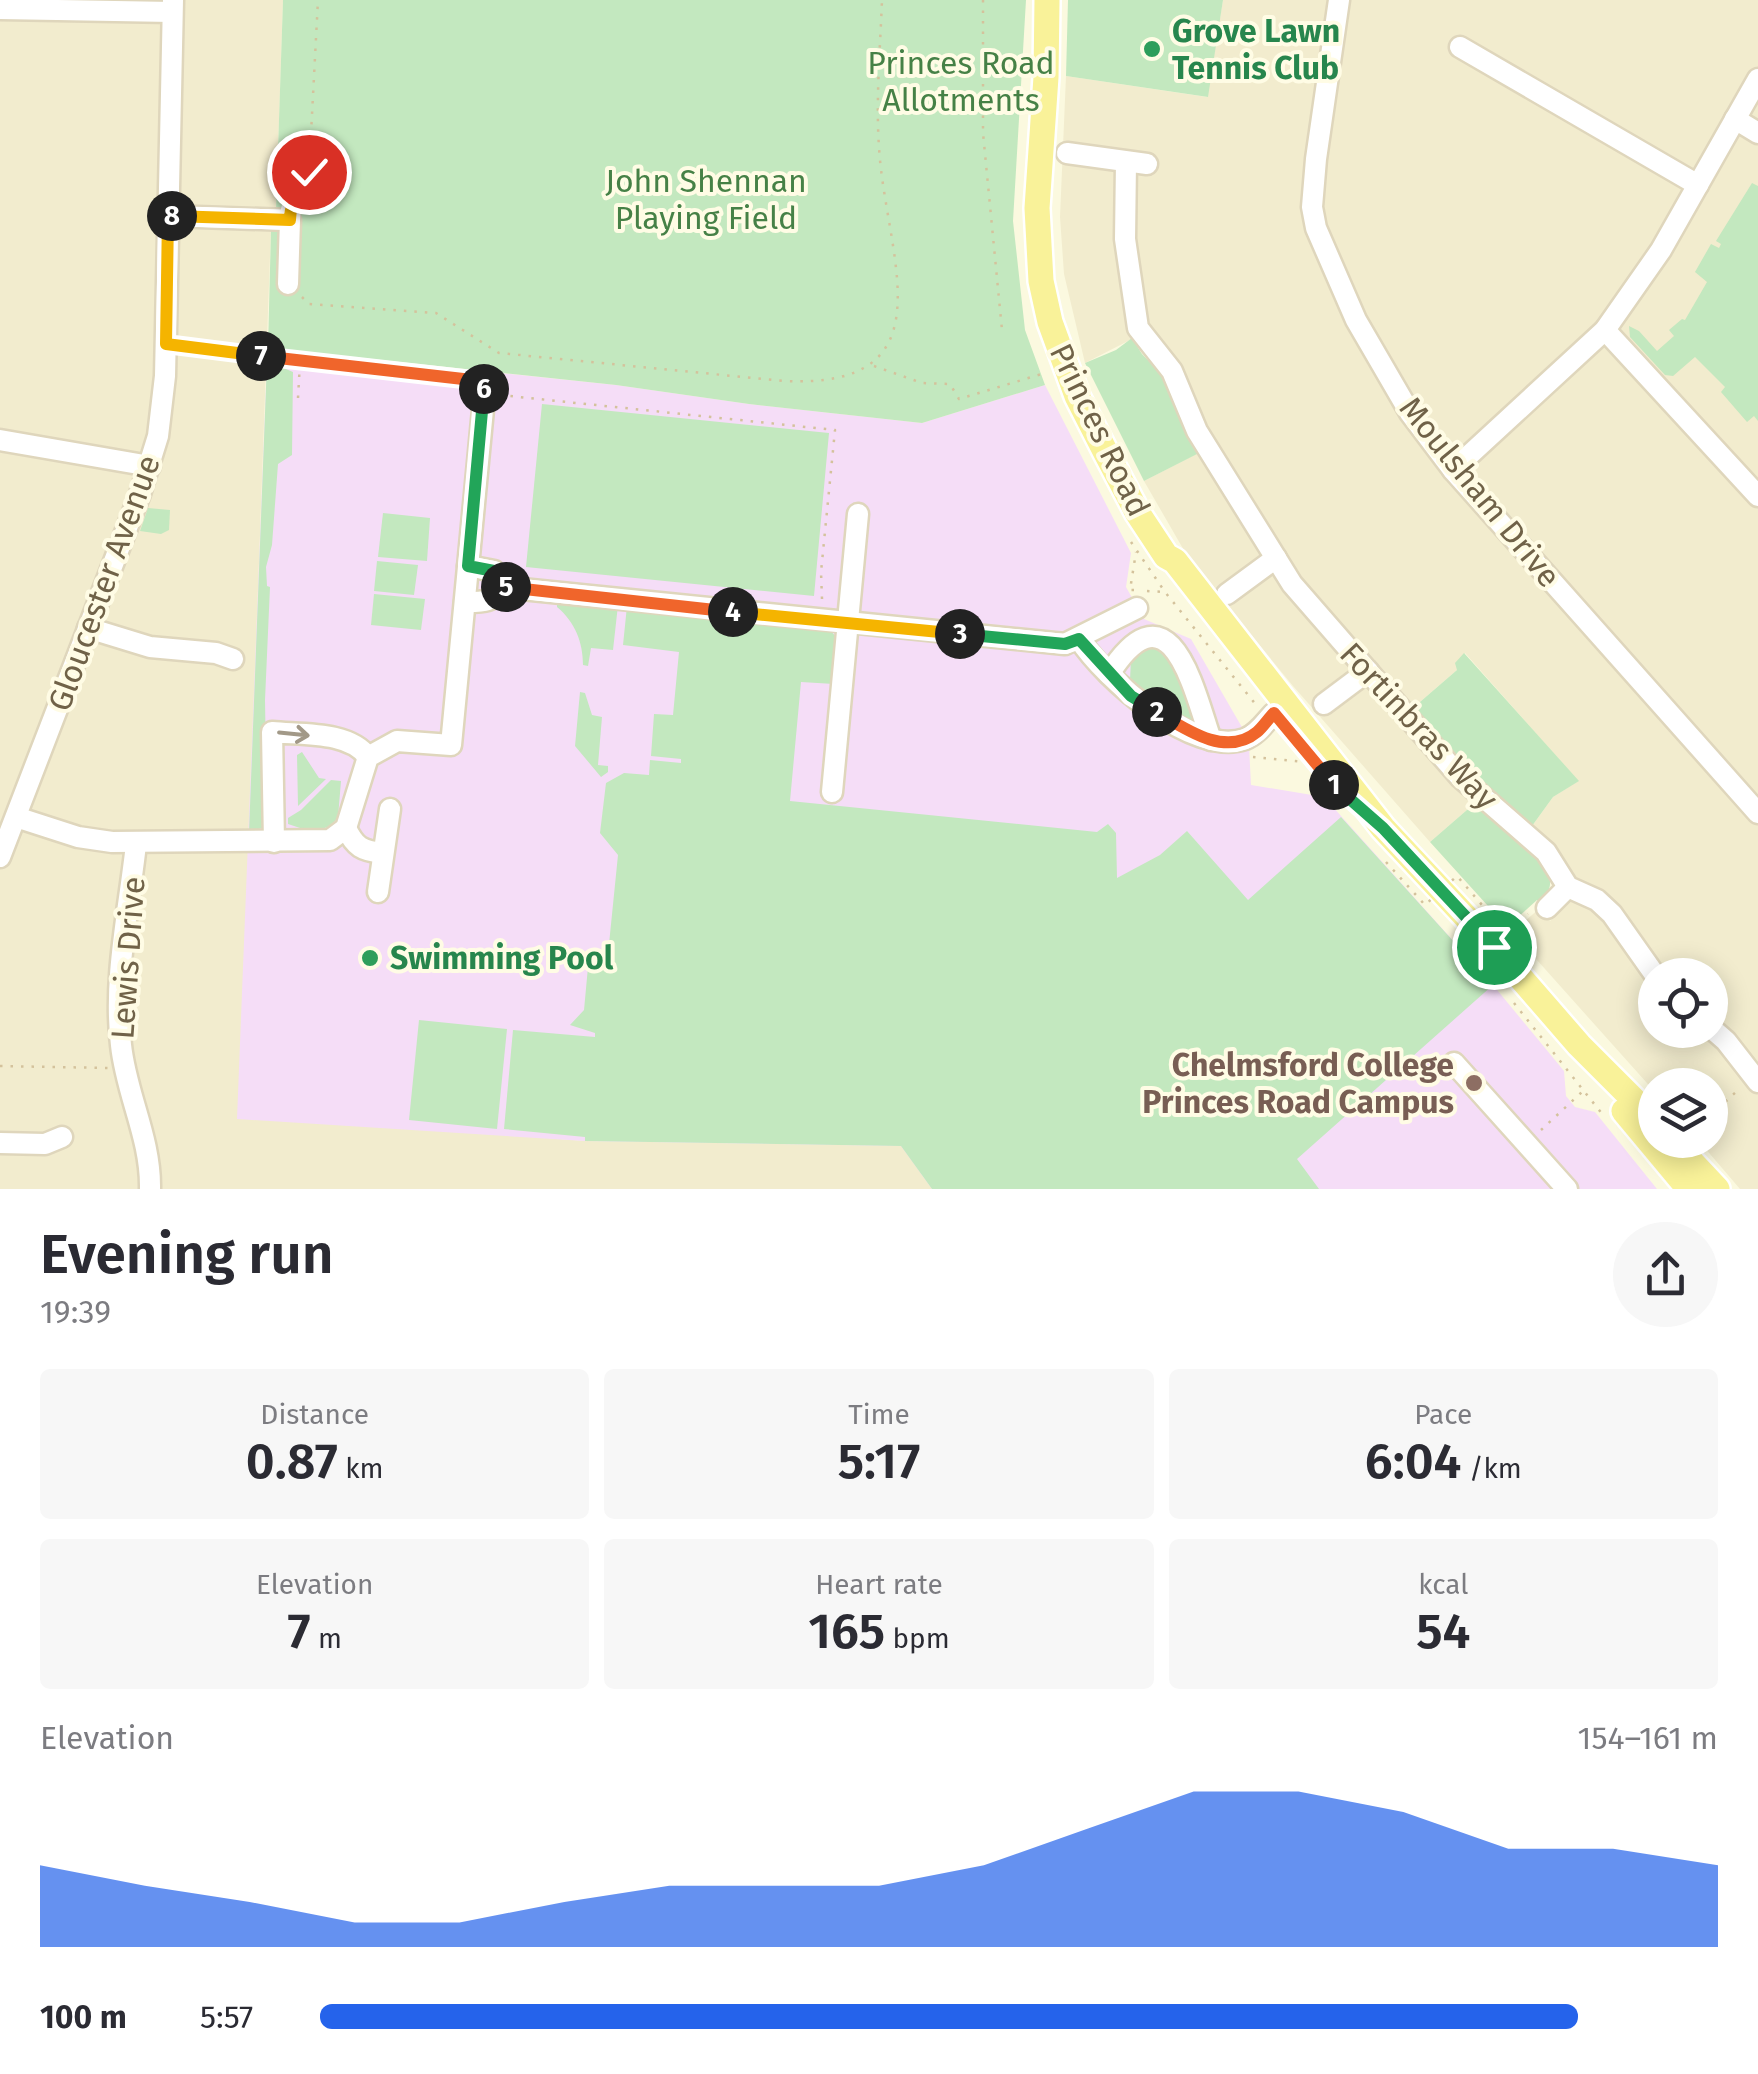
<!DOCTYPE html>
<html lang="en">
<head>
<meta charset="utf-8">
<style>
  body { margin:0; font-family:"Fira Sans",sans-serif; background:#f7f7f7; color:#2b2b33; height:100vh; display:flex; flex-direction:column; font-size:38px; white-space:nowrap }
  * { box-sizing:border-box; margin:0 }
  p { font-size:32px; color:#7c7c81 }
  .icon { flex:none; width:55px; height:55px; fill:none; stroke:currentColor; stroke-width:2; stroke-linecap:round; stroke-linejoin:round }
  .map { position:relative; height:1189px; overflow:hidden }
  .details { display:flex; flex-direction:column; background:#fff; flex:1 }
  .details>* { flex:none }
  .buttons { position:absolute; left:1638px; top:958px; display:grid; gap:20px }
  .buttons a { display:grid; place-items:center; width:90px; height:90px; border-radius:50%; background:#fff; box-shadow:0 5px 25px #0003; font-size:50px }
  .pin { position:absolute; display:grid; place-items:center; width:85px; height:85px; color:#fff; margin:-42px; border:5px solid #fff; border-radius:50%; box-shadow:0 2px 10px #0007 }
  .km { position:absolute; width:50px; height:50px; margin:-25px; border-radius:50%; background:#222; color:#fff; font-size:28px; line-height:50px; text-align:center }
  .round { display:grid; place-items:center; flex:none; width:105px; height:105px; border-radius:52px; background:#f7f7f7 }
  .headline { display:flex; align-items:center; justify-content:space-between; height:170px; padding:0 40px }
  h1 { font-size:55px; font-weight:600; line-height:75px }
  .figures { display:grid; grid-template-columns:repeat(3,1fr); gap:15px; height:170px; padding:10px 40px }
  .figures div { display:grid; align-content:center; border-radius:10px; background:#f7f7f7; text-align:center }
  .figures b { font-size:50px; font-weight:600 }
  .figures small { font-size:28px; font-weight:400 }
  .figures p { font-size:28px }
  .chart { height:280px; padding:20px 40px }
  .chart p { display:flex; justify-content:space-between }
  .chart svg { width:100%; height:180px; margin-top:10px; fill:#2563eb; opacity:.7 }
  ul { padding:0 40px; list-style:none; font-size:32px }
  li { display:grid; grid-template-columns:160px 120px 1fr; align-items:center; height:75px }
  li i { height:25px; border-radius:12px; background:#2563eb }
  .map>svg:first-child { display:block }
  .residential { fill:#f2ecce; fill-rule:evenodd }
  .education { fill:#f5ddf7 }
  .green { fill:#c3e8bf }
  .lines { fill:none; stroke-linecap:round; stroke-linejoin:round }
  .minor-casing { stroke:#dfd6bc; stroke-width:25 }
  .major-casing { stroke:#fff; stroke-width:30 }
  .path { stroke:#d4c29c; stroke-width:2.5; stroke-dasharray:2.5 8; stroke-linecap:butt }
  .minor { stroke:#fff; stroke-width:20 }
  .major { stroke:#f9f299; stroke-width:25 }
  .path-bridge { stroke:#d4c29c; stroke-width:2.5; stroke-dasharray:2.5 8; stroke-linecap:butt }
  .oneway { stroke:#a29988 }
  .split-1-casing { stroke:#fff; stroke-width:20 }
  .split-2-casing { stroke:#fff; stroke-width:20 }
  .split-3-casing { stroke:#fff; stroke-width:20 }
  .split-4-casing { stroke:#fff; stroke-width:20 }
  .split-5-casing { stroke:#fff; stroke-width:20 }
  .split-6-casing { stroke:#fff; stroke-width:20 }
  .split-7-casing { stroke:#fff; stroke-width:20 }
  .split-8-casing { stroke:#fff; stroke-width:20 }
  .split-9-casing { stroke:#fff; stroke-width:20 }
  .split-1 { stroke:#22a559; stroke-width:12 }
  .split-2 { stroke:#f0652b; stroke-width:12 }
  .split-3 { stroke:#22a559; stroke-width:12 }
  .split-4 { stroke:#f5b400; stroke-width:12 }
  .split-5 { stroke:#f0652b; stroke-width:12 }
  .split-6 { stroke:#22a559; stroke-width:12 }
  .split-7 { stroke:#f0652b; stroke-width:12 }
  .split-8 { stroke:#f5b400; stroke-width:12 }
  .split-9 { stroke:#f5b400; stroke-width:12 }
  .leisure-dot { fill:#2e9e5b; stroke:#fffce5; stroke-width:4 }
  .education-dot { fill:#8d6e63; stroke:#fffce5; stroke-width:4 }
  .labels { text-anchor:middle; stroke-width:8; stroke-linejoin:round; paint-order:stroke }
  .leisure-label { font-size:32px; font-weight:bold; fill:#27864d; stroke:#fffce5; text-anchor:start }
  .park-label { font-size:32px; fill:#468146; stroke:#fffce5 }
  .street-label { font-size:32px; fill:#706248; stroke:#fffce5 }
  .education-label { font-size:32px; font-weight:bold; fill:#785e54; stroke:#fffce5; text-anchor:end }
</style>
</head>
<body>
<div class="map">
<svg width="1758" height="1189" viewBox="0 0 1758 1189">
  <rect width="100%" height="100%" fill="#fbf9df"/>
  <g class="residential">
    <path d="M0,0H283L276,210L183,207L271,228L249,841L445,1130L585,1141L902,1146L932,1189H0Z"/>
    <path d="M1223,0H1758V1189H1740L1698,1140H1710V1085H1655V1092L1519,940L1524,935L1518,927L1539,909L1550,921L1567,905L1575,880L1561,855L1532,826L1553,797L1578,781L1465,653L1457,670L1399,720L1475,803L1430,842L1293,686L1189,559L1144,481L1198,453L1185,430L1165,378L1132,339L1085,363L1064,274L1060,217L1066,76L1207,97ZM1655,975H1710V1030H1655Z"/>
  </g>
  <path class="education" d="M185,340L616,385L749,404L922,423L1045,385L1131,553L1126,587L1144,619L1191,639L1243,729L1249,746L1251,785L1324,797L1493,985L1564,1071L1566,1096L1575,1107L1595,1112L1657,1189H932L901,1146L585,1141L237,1119L267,361L184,352Z"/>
  <g class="green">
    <path d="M283,0H1026L1013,221L1025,330L1045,385L922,423L749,404L616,385L268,348L271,229L182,207L276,209Z"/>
    <path d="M1068,0H1223L1208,97L1066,76Z"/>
    <path d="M1752,183L1758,186V421L1754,416L1747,422L1721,392L1725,387L1695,357L1673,376L1665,375L1630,337L1629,326L1639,331L1657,351L1674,336L1669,330L1682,319L1685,320L1707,282L1695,272L1711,244L1719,248L1721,244L1716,241Z"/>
    <path d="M1132,338L1142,354L1165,378L1185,430L1199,453L1144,481L1085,363L1116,350Z"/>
    <path d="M267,361L293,372L292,455L278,464L272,545L266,567L267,586L270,587L265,700L267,819L262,828L249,832Z"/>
    <path d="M542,404L829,433L814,596L526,567Z"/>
    <path d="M148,508L170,510L169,530L161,534L140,531Z"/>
    <path d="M383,513L430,518L427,561L378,557Z"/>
    <path d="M377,561L418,565L414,595L374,591Z"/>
    <path d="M374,594L425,599L421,630L371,625Z"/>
    <path d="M557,599L618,605L613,650L591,648L588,666L583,665C583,642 575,622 557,607Z"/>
    <path d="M627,606L827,627L840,641L834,684L801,682L790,801L1097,832L1108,824L1116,833L1117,878L1160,855L1187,831L1248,900L1341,817L1493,985L1297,1159L1319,1189H932L901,1146L585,1141V1137L504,1129L513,1030L595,1037V1033L570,1025L584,1010L588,967L609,944L618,855L600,833L606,783L624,773L649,775L650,760L681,763V759L651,756L654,714L673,715L679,652L623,645Z"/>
    <path d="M1148,647L1163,650L1175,666L1196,723L1194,726L1140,691L1130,680L1131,658Z"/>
    <path d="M1464,653L1579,781L1553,797L1532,826L1470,773L1413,708L1457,670L1455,663Z"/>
    <path d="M580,692L585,693L592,715L602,717L598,765L608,766V772L601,777L575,746Z"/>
    <path d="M302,752L319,778L326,779L298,806L297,755Z"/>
    <path d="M331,780L341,781L338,817L331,826L312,832L288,824V818L301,810Z"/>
    <path d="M1475,803C1494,820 1547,856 1550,881C1551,890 1545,896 1540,902L1537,900L1507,927L1430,842Z"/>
    <path d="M419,1020L507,1029L497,1129L409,1120Z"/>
  </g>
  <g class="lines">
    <g class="minor-casing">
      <g id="minor">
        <path d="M1339,0L1316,159L1312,207L1316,228L1356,320L1410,413L1453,470L1758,813"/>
        <path d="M0,9L172,12"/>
        <path d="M1460,47L1698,185"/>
        <path d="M1735,119L1758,133"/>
        <path d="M1067,153L1147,164"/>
        <path d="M1126,162L1125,239L1138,328L1172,371L1197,431L1292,584L1460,777L1546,852L1568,887L1597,900L1612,914L1655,975"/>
        <path d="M168,216L290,220L288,284"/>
        <path d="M1605,330L1758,496"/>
        <path d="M0,440L150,466"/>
        <path d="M1453,470L1605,330L1661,250L1758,79"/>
        <path d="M468,566L494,571L502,587"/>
        <path d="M502,587L1065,644L1137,608"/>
        <path d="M1227,594L1276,558"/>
        <path d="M465,602C481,602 494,603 502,587"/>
        <path d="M88,628L150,647L216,653L233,659"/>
        <path d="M1079,639C1105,679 1193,757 1245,739C1258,734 1265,722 1274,713"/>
        <path d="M1109,674C1170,579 1194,690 1211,740"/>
        <path d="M1324,704L1368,671"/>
        <path d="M832,792L858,514"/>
        <path d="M16,817L78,837L112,842L330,840L346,828L368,757L397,741L451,745L484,399"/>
        <path d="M346,828C355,847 362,851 383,853"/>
        <path d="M274,842L272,732C302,735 349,731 368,757"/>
        <path d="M136,844C129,909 113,979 121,1045C126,1094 151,1138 150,1189"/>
        <path d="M0,857L140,494L158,436L165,376L173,0"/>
        <path d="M378,892L390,809"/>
        <path d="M1547,908L1568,887"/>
        <path d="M1710,1027L1726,1041L1758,1082"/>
        <path d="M1454,1063L1567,1189"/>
        <path d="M0,1143L45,1144L62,1137"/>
      </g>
    </g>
    <g class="major-casing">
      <g id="major">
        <path d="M1047,0L1046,77L1037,208L1041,281L1050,322L1077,396L1106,453L1137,512L1166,556L1175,561L1383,828L1494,947L1579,1045L1655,1121"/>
        <path d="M1624,1111L1689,1189"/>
        <path d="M1671,1140L1717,1189"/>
      </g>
    </g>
    <g class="path">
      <path d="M983,0V133L1002,330"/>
      <path d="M290,203L309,172L318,0"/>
      <path d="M302,297L309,304L436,313L499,353L784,381C947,389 890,265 880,160C875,108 880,53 882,0"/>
      <path d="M182,345L477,381"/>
      <path d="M874,366L922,383L950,384L959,399L1045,373"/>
      <path d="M500,395L835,430L821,572L822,599"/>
      <path d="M298,398L300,362"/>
      <path d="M1131,542L1165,592L1257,706"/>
      <path d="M1134,590H1130L1136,552"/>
      <path d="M1147,591L1164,592"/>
      <path d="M1279,731L1290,744"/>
      <path d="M1253,757L1305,762"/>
      <path d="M1515,939L1513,928L1528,914"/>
      <path d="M1514,1003L1603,1115"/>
      <path d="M0,1066L108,1068"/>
      <path d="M1710,1116L1738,1090"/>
      <path d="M1541,1130L1583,1091"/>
    </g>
    <use href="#minor" class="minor"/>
    <use href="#major" class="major"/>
    <path class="path-bridge" d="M1386,862L1425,905L1457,876L1508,935"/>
  </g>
  <defs><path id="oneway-shaft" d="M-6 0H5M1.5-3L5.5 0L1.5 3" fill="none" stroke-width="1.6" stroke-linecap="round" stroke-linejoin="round" transform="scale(2.5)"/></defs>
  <use class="oneway" href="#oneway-shaft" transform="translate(294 734) rotate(6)"/>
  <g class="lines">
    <g class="split-1-casing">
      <path id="split-1" d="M1334,785L1383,828L1494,947"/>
    </g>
    <g class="split-2-casing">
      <path id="split-2" d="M1157,712C1185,729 1226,758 1257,732C1263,727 1268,719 1274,713L1334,785"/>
    </g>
    <g class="split-3-casing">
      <path id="split-3" d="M960,634L1065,644L1079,639L1131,696L1157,712"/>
    </g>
    <g class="split-4-casing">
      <path id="split-4" d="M733,612L960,634"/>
    </g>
    <g class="split-5-casing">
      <path id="split-5" d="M506,587L733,612"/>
    </g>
    <g class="split-6-casing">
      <path id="split-6" d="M484,389L468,566L494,571L502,587H506"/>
    </g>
    <g class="split-7-casing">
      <path id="split-7" d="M261,356L472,380L480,383L484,389"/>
    </g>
    <g class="split-8-casing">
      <path id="split-8" d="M172,216H168L166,344L261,356"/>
    </g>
    <g class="split-9-casing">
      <path id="split-9" d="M172,216L290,220C290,200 301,190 309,172"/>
    </g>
    <use href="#split-1" class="split-1"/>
    <use href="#split-2" class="split-2"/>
    <use href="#split-3" class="split-3"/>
    <use href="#split-4" class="split-4"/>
    <use href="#split-5" class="split-5"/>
    <use href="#split-6" class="split-6"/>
    <use href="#split-7" class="split-7"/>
    <use href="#split-8" class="split-8"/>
    <use href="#split-9" class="split-9"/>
  </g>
  <g class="leisure-dot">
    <circle cx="1152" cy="49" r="10"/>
    <circle cx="370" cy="958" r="10"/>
  </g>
  <circle class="education-dot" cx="1474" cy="1083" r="10"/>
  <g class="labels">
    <g class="leisure-label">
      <text x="1172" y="42">Grove Lawn<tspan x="1172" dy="37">Tennis Club</tspan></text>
      <text x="390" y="969">Swimming Pool</text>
    </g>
    <g class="park-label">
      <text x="961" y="74">Princes Road<tspan x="961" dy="37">Allotments</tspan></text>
      <text x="706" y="192">John Shennan<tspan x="706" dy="37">Playing Field</tspan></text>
    </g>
    <g class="street-label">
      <text transform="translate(1100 430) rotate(64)" y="11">Princes Road</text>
      <text transform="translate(1480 492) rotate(51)" y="11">Moulsham Drive</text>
      <text transform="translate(104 583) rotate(-70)" y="11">Gloucester Avenue</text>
      <text transform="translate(1419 726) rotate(47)" y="11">Fortinbras Way</text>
      <text transform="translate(128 958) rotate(-86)" y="11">Lewis Drive</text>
    </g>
    <g class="education-label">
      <text x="1454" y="1076">Chelmsford College<tspan x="1454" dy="37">Princes Road Campus</tspan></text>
    </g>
  </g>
</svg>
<div class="buttons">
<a><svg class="icon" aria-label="locate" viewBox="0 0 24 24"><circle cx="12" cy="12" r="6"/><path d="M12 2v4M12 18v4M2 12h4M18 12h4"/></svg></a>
<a><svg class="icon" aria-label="layers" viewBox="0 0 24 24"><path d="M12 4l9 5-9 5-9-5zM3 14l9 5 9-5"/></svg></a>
</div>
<div class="pin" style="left:1494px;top:947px;background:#1e9e55"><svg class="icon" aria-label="arrive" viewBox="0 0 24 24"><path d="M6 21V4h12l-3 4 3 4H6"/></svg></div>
<div class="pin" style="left:309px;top:172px;background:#d93025"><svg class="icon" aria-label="check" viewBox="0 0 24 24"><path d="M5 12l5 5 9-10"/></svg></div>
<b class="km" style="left:1334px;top:785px">1</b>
<b class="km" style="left:1157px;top:712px">2</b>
<b class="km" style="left:960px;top:634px">3</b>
<b class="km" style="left:733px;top:612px">4</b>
<b class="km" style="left:506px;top:587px">5</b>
<b class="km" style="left:484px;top:389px">6</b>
<b class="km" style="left:261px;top:356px">7</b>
<b class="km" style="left:172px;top:216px">8</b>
</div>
<section class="details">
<div class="headline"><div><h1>Evening run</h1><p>19:39</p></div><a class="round"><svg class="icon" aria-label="share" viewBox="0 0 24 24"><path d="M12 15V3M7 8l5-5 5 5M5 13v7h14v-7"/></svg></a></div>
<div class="figures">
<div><p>Distance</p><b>0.87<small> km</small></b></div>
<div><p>Time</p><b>5:17</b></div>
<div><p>Pace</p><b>6:04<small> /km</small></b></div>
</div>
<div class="figures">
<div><p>Elevation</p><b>7<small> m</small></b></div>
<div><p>Heart rate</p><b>165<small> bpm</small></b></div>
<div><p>kcal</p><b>54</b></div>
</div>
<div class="chart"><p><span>Elevation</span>154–161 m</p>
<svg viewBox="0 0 160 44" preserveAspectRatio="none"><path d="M0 44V24L10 29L20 33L30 38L40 38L50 33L60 29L70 29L80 29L90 24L100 15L110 6L120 6L130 11L140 20L150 20L160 24V44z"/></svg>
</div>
<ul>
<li><b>100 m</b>5:57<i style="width:90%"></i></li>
</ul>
</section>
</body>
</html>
